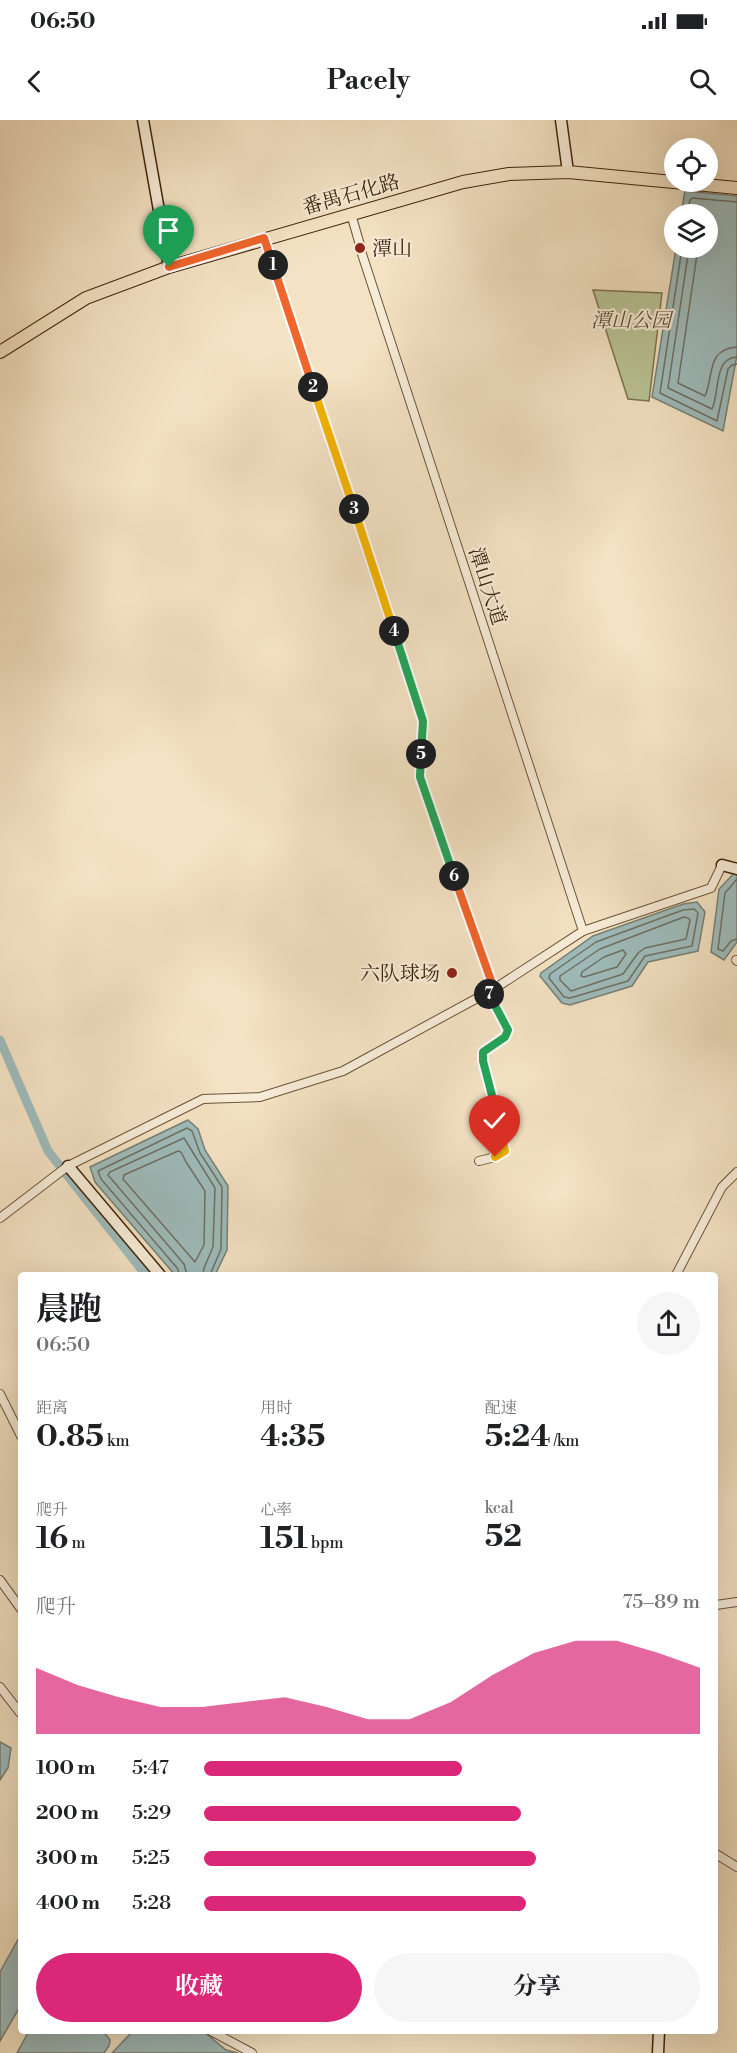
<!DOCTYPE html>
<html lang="zh">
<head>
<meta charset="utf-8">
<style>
  body { margin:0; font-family:"Libre Bodoni","Noto Serif SC",serif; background:#f6f6f6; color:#202124; height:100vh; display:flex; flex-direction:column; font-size:22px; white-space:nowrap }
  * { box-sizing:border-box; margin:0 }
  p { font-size:20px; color:#757577 }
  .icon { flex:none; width:33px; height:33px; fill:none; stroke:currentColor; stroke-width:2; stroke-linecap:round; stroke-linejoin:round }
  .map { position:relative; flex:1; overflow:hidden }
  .panel { position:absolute; left:18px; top:1152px; width:700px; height:762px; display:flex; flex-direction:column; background:#fff; border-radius:6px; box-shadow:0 6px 24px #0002 }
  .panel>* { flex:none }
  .controls { position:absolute; left:664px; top:18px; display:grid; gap:12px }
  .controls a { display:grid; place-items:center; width:54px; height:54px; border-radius:50%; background:#fff; box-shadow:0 6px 24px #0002; font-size:30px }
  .pin { position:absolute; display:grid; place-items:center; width:51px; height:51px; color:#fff; margin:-62px -26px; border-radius:50% 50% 50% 0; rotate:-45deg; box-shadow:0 0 6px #0007 }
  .pin .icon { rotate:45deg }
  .km { position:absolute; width:30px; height:30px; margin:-15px; border-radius:50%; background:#222; color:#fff; font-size:16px; line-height:30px; text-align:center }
  .round { display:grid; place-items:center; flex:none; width:63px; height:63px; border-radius:32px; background:#f6f6f6 }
  .summary { display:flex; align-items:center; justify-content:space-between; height:102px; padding:0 18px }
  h1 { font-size:33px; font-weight:700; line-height:45px }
  .figures { display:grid; grid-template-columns:repeat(3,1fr); gap:9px; height:102px; padding:6px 18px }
  .figures div { display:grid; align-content:center }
  .figures b { font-size:30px; font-weight:700 }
  .figures small { font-size:16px; font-weight:400 }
  .figures p { font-size:16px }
  .chart { height:168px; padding:12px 18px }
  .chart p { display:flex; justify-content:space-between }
  .chart svg { width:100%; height:108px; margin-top:6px; fill:#db2777; opacity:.7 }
  .primary-button { display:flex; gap:12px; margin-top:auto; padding:12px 18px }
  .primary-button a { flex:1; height:69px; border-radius:36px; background:#db2777; color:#fff; font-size:24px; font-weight:700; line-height:69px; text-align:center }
  .primary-button a+a { background:#f6f6f6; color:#202124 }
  ul { padding:0 18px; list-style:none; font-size:20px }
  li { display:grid; grid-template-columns:96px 72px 1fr; align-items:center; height:45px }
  li i { height:15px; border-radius:8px; background:#db2777 }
  .status { display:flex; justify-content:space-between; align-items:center; height:42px; padding:0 30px; background:#fff; direction:ltr }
  .status svg { height:16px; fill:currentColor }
  header { display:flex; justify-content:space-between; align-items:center; height:78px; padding:0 18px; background:#fff; font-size:27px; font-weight:700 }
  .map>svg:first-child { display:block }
  .green { fill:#b9c395; stroke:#7c7450; stroke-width:1.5 }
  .water { fill:#9ebcbc; stroke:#788075; stroke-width:1.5 }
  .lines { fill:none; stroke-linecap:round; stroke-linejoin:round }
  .shore { stroke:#6e7064; stroke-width:1.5 }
  .canal { stroke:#9ebcbc; stroke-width:9 }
  .street-casing { stroke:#6c5439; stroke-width:10 }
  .secondary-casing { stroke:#3f250b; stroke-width:13 }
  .primary-casing { stroke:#3f250b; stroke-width:14 }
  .street { stroke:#f7ecd8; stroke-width:8 }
  .secondary { stroke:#f7ecd8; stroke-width:10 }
  .primary { stroke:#f3e2c3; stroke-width:12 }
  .split-1-casing { stroke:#fff; stroke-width:12 }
  .split-2-casing { stroke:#fff; stroke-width:12 }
  .split-3-casing { stroke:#fff; stroke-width:12 }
  .split-4-casing { stroke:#fff; stroke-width:12 }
  .split-5-casing { stroke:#fff; stroke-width:12 }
  .split-6-casing { stroke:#fff; stroke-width:12 }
  .split-7-casing { stroke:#fff; stroke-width:12 }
  .split-8-casing { stroke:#fff; stroke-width:12 }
  .split-9-casing { stroke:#fff; stroke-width:12 }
  .split-1 { stroke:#f0652b; stroke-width:8 }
  .split-2 { stroke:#f0652b; stroke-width:8 }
  .split-3 { stroke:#f5b400; stroke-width:8 }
  .split-4 { stroke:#f5b400; stroke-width:8 }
  .split-5 { stroke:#22a559; stroke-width:8 }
  .split-6 { stroke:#22a559; stroke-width:8 }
  .split-7 { stroke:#f0652b; stroke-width:8 }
  .split-8 { stroke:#22a559; stroke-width:8 }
  .split-9 { stroke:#f5b400; stroke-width:8 }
  .poi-dot { fill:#8f2418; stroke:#f7ecd8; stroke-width:2 }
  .labels { text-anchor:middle; stroke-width:4.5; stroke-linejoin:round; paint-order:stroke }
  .street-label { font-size:20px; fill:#3f250b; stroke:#f7ecd8 }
  .poi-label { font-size:20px; fill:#3f250b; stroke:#f7ecd8; text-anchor:start }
  .park-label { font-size:20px; font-style:italic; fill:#5e4c2e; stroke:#f7ecd8 }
</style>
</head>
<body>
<div class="status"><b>06:50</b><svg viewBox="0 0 49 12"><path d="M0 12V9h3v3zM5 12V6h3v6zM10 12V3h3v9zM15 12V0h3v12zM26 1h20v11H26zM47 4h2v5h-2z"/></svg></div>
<header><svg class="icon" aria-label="back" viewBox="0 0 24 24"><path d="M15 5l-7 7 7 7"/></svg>Pacely<svg class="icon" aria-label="search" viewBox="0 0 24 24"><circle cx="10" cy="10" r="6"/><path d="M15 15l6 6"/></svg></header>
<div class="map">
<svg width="737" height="1933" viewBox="0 0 737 1933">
  <rect width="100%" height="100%" fill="#f3e2c3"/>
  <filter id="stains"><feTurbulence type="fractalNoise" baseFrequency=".00333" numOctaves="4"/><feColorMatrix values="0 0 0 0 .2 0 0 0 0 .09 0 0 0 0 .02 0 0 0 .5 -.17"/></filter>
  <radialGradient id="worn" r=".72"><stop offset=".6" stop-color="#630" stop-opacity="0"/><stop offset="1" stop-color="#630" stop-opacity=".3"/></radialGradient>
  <path class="green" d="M593,170L662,173L649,281L628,279Z"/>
  <g class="water">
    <path d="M685,71L737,76V235L723,311L652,277L676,128H708V94H681Z"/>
    <path d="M737,750V822L724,840L711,832L719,769Z"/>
    <path d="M697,782L705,792L698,831L648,842L632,866L570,885L562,883L540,856L541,853L593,816L683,784Z"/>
    <path d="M188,1000L198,1009L205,1030L228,1066L227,1130L215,1155H175L95,1062L90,1047Z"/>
    <path d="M0,1622L11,1628L8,1648L0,1660Z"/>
    <path d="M21,1814V1885L0,1921V1852Z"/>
    <path d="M29,1911H103L110,1920L109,1926L104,1933H17Z"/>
    <path d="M133,1911H203L226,1930L238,1933H112Z"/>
  </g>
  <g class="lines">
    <g class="shore">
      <path d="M687,94L690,80L692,78L737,82"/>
      <path d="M682,128L660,273L717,301L728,249L732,245L737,244"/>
      <path d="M689,128L668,268L712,289C720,273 713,238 737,237"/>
      <path d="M698,128L678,263L705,276C714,256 706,229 737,227"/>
      <path d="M737,759L725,773L718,829L723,831L731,821L737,819"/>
      <path d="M694,789L698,793L692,826L645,836L628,861L570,878L564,877L549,858L550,854L596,822L683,790Z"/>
      <path d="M684,797L688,798L690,800L686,819L645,828L638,833L623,854L571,871L560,860V856L600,829Z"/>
      <path d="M623,830L626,834L617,847L584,857L581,856L582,852L604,837Z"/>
      <path d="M178,1031L181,1032L186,1042L205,1071L204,1125L195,1142L123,1059L124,1055Z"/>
      <path d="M179,1155L178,1149L101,1059L98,1051L187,1008L192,1011L200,1033L222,1067L221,1129L210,1155"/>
      <path d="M187,1155L184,1144L108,1055L110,1052L184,1018L215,1068L213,1127L204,1148L203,1155"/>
    </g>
    <path class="canal" d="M0,920L48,1031L146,1155"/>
    <g class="street-casing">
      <g id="street">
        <path d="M351,94L360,125"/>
        <path d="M264,118L423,601L420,657L494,869"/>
        <path d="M361,131L583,811"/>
        <path d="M736,840L737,841"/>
        <path d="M479,1041L495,1037L505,1031L483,941V932L505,917L508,910L488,872"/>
        <path d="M0,1098L68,1046L203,979L260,977L343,951L494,869L583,811L711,768L722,745"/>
        <path d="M676,1155L722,1067L737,1052"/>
        <path d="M0,1274L21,1316"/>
        <path d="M0,1460L21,1489"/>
        <path d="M716,1485L737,1482"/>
        <path d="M0,1567L21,1594"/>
        <path d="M716,1734L737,1747"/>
        <path d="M211,1911L252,1933"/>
      </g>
    </g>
    <g class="secondary-casing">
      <g id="secondary">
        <path d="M143,0L169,147"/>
        <path d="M561,0L568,52"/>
        <path d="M722,745L737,749"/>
        <path d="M68,1046L160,1155"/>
        <path d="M658,1933L659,1911"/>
      </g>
    </g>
    <g class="primary-casing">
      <path id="primary" d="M0,232L86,178L169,147L463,62L509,54L568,52L737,68"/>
    </g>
    <use href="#street" class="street"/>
    <use href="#secondary" class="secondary"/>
    <use href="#primary" class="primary"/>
  </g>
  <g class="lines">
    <g class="split-1-casing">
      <path id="split-1" d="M169,147L264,118L273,145"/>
    </g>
    <g class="split-2-casing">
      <path id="split-2" d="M273,145L313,267"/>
    </g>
    <g class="split-3-casing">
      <path id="split-3" d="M313,267L354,389"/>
    </g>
    <g class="split-4-casing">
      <path id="split-4" d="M354,389L394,511"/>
    </g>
    <g class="split-5-casing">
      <path id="split-5" d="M394,511L423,601L421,634"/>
    </g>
    <g class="split-6-casing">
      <path id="split-6" d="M421,634L420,657L454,756"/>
    </g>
    <g class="split-7-casing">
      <path id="split-7" d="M454,756L494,869L488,873L489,874"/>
    </g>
    <g class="split-8-casing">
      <path id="split-8" d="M489,874L508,910L505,917L483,932V941L494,983"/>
    </g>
    <g class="split-9-casing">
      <path id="split-9" d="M494,983L505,1031L495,1037"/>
    </g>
    <use href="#split-1" class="split-1"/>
    <use href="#split-2" class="split-2"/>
    <use href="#split-3" class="split-3"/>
    <use href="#split-4" class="split-4"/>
    <use href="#split-5" class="split-5"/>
    <use href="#split-6" class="split-6"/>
    <use href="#split-7" class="split-7"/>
    <use href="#split-8" class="split-8"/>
    <use href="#split-9" class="split-9"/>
  </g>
  <g class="poi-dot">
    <circle cx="360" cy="128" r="6"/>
    <circle cx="452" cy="853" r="6"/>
  </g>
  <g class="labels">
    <g class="street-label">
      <text transform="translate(351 74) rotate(-16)" y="7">番禺石化路</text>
      <text transform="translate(488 466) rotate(72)" y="7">潭山大道</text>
    </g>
    <g class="poi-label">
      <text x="372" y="135">潭山</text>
      <text x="440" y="860" text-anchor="end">六队球场</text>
    </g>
    <g class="park-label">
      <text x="631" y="207">潭山公园</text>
    </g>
  </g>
  <rect width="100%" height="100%" filter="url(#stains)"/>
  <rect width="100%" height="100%" fill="url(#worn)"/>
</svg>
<div class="controls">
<a><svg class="icon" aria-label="locate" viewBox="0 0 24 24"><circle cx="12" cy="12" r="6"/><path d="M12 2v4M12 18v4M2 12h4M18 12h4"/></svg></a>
<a><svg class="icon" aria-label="layers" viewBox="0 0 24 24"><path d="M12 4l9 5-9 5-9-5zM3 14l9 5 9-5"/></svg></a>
</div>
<div class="pin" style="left:169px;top:147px;background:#1e9e55"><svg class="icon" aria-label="arrive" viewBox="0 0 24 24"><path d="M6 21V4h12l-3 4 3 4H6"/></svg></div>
<div class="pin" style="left:495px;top:1037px;background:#d93025"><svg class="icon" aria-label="check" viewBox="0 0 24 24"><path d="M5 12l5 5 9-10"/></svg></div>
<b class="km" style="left:273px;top:145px">1</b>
<b class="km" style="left:313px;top:267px">2</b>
<b class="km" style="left:354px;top:389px">3</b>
<b class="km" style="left:394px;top:511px">4</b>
<b class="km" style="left:421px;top:634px">5</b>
<b class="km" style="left:454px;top:756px">6</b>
<b class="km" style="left:489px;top:874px">7</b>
<section class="panel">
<div class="summary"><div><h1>晨跑</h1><p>06:50</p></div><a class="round"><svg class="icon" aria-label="share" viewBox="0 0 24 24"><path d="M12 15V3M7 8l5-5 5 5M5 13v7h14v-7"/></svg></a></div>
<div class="figures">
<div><p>距离</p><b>0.85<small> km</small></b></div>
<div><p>用时</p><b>4:35</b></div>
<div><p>配速</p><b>5:24<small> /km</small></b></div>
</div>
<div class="figures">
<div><p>爬升</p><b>16<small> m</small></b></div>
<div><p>心率</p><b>151<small> bpm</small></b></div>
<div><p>kcal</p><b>52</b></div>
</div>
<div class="chart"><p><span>爬升</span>75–89 m</p>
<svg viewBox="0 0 160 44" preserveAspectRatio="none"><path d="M0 44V17L10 24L20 29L30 33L40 33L50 31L60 29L70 33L80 38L90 38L100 31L110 20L120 11L130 6L140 6L150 11L160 17V44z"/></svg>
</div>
<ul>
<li><b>100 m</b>5:47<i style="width:52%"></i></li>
<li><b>200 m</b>5:29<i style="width:64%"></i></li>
<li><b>300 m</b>5:25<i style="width:67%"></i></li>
<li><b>400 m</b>5:28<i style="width:65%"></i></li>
</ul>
<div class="primary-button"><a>收藏</a><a>分享</a></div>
</section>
</div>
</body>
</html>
